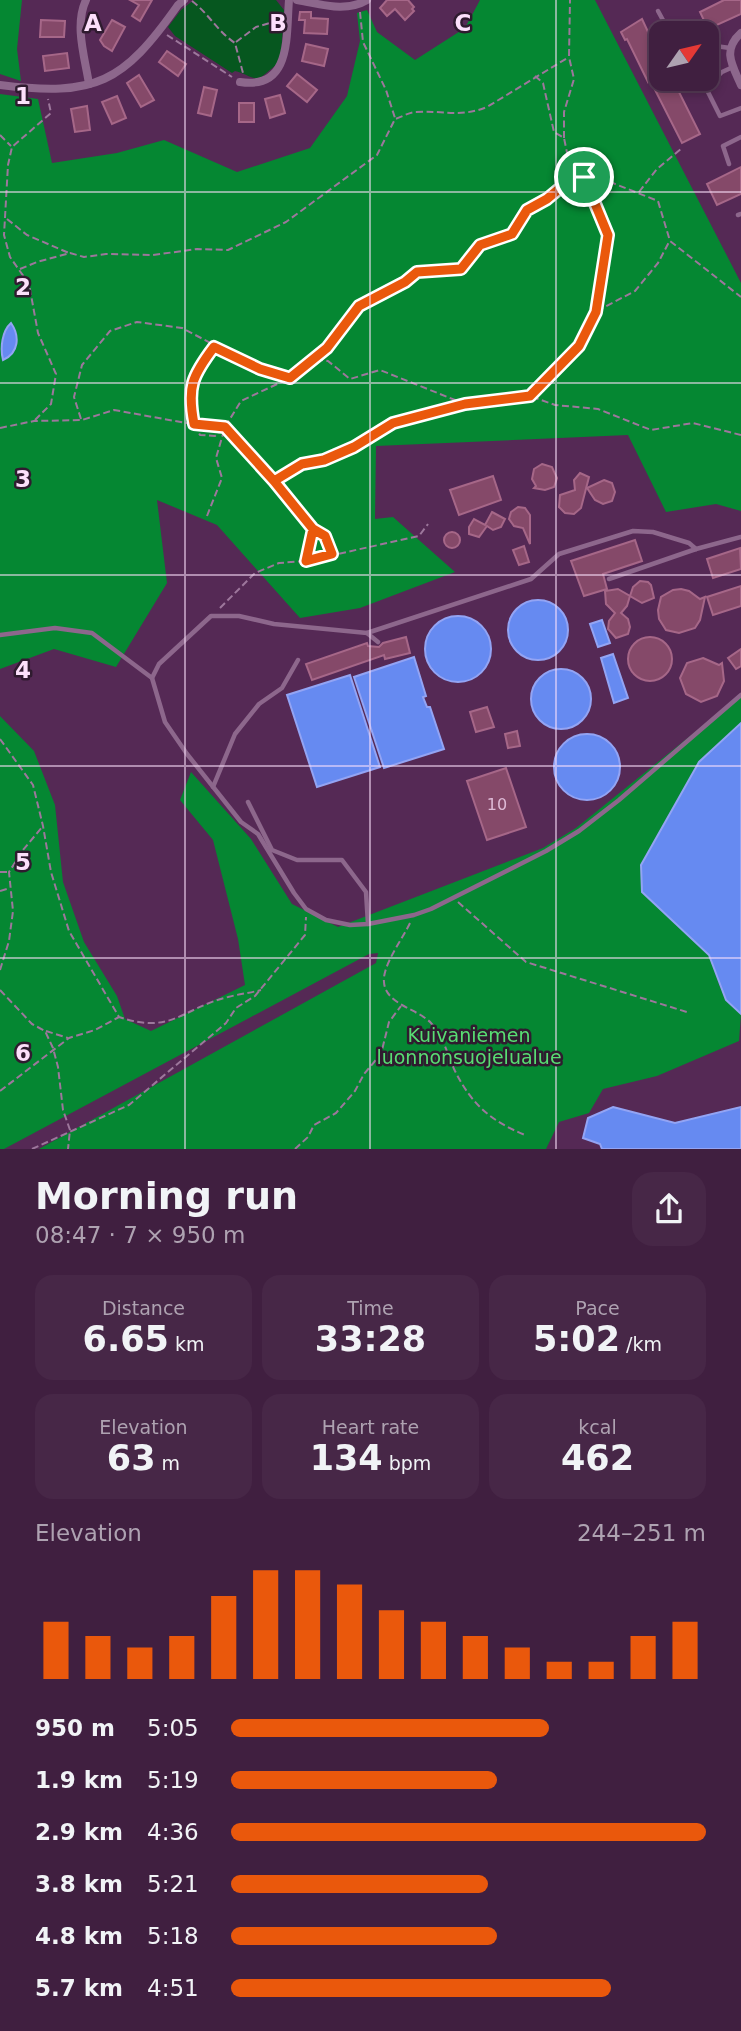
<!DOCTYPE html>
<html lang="en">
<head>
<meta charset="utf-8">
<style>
  body { margin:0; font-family:"DejaVu Sans",sans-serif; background:#472747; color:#f1f3f6; height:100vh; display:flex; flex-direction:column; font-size:26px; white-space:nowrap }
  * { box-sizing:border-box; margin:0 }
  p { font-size:23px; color:#aea2b1 }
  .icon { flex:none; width:38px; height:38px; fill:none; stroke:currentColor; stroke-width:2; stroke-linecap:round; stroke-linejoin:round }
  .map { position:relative; height:1149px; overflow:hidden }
  .side { display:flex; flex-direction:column; background:#401f40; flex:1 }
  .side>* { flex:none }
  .needle { width:46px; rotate:56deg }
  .controls { position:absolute; left:649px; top:21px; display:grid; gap:14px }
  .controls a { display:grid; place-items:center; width:70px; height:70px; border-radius:14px; background:#401f40; box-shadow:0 4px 10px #0003,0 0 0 2px #593d59; font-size:35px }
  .pin { position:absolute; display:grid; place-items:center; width:60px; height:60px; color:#fff; margin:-30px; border:4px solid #fff; border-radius:50%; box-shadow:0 2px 7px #0007 }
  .round { display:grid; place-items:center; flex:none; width:74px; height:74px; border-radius:21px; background:#472747 }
  .overview { display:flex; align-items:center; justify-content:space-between; height:119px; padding:0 35px }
  h1 { font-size:38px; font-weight:800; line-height:52px }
  .metrics { display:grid; grid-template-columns:repeat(3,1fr); gap:10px; height:119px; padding:7px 35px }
  .metrics div { display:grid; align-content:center; border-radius:18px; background:#472747; text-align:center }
  .metrics b { font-size:35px; font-weight:800 }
  .metrics small { font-size:19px; font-weight:400 }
  .metrics p { font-size:19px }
  .chart { height:196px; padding:14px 35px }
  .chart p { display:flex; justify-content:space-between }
  .chart svg { width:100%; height:126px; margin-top:7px; stroke:#ea580c; stroke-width:6 }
  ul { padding:0 35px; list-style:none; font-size:23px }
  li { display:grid; grid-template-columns:112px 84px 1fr; align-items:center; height:52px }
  li i { height:18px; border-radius:9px; background:#ea580c }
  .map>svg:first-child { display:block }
  .green { fill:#06571f }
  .forest { fill:#058732 }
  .water { fill:#668af1; stroke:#93a4f4; stroke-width:2 }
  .building { fill:#854969; stroke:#a66788; stroke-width:2 }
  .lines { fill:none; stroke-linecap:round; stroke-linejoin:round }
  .path { stroke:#9d779c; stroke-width:2; stroke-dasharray:7 3.5; stroke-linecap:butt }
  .lane { stroke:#8d678c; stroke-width:4.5 }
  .street { stroke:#8d678c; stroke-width:8 }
  .route-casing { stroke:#fff; stroke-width:14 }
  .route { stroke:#ea580c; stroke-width:9 }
  .grid { fill:none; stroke:#fce0fb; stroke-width:2; stroke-opacity:0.55 }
  .labels { text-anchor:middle; stroke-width:5; stroke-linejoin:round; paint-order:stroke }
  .number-label { font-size:16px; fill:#debad6 }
  .park-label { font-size:19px; fill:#58de73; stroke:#2f1b2f }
  .grid-label { font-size:23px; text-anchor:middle; font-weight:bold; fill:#fce0fb; stroke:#2f1b2f; stroke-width:5; stroke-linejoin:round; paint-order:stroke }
</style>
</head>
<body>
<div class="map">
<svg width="741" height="1149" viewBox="0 0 741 1149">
  <rect width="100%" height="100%" fill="#552955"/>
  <path class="green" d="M194,0H276L284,10L281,56L276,65L259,79C250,78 244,73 235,71L232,73L175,36L168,27L181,10Z"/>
  <g class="forest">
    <path d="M0,0H22L17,49L21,81L0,74Z"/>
    <path d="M480,0H595L741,283V511L716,504L666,512L628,435L376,446L375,519L393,517L455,572L360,608L300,618L217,525L157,500L167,583L116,667L54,649L0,669V94L38,99L52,163L117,153L164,140L237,172L310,148L347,96L360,41L357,13L367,10L377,32L415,60L465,28Z"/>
    <path d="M741,695V723L699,762L641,865L642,892L709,955L720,987L731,1005L741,1014L739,1041L657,1076L603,1089L589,1113L559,1122L546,1149H39L376,963L378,953L369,954L4,1149H0V716L34,751L55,805L63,882L84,942L117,996L125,1019L151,1031L245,985L238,939L213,840L180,800L191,772L251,839L292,904L338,927L543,848L576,828Z"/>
  </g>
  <g class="water">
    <path d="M11,323C20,336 19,353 3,360C0,348 2,331 11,323Z"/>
    <circle cx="538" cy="630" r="30"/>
    <circle cx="458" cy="649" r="33"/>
    <path d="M602,620L610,643L598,647L590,624Z"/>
    <path d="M613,654L628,698L614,703L601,658Z"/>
    <path d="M414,657L426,696L423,697L427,707H430L444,749L384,768L354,677Z"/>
    <circle cx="561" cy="699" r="30"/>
    <path d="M350,675L380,767L317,787L287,695Z"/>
    <path d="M741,723V1014L726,1000L709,955L642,892L641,865L699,762Z"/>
    <circle cx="587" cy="767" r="33"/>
    <path d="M613,1107L675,1123L741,1107V1149H602L600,1144L583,1138L588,1118Z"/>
  </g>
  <g class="building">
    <path d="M130,0H152L140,21L132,16L139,5Z"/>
    <path d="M387,0H408L414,7L412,9L414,11L405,20L395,9L387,16L380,8Z"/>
    <path d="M724,0H741V14L708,29L700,12Z"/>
    <path d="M300,12H311V18L328,19L327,34L304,33L305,20H299Z"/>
    <path d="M642,19L662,62V88L674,82L700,134L682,143L650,80L648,82L627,39L625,40L621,32Z"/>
    <path d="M41,20L65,21L64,37H40Z"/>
    <path d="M112,20L125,27L112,51L104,46L100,40Z"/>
    <path d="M306,44L328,49L324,66L302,61Z"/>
    <path d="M167,51L186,64L178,76L159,62Z"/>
    <path d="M67,53L69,68L45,71L43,56Z"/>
    <path d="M297,74L317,90L307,102L287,86Z"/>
    <path d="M139,75L154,100L141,107L127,83Z"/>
    <path d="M204,87L217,90L211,116L198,113Z"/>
    <path d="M280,95L285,113L270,118L265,99Z"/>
    <path d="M117,96L126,118L112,124L102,102Z"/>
    <rect x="239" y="103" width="15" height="19"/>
    <path d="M87,106L90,130L75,132L71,109Z"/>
    <path d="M741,167V194L717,205L707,184Z"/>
    <path d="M542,464L552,467L557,478L554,487L545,490L534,488L536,486L532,479L534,469Z"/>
    <path d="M580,473L589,477L581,508L574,514L565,513L559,507L560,495L575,490L574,480Z"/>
    <path d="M493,476L501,500L459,515L450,490Z"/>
    <path d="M604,480L612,483L615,492L612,501L603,504L595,500L587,488Z"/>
    <path d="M518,507L525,508L530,515V544L523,528L514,526L509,519L511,512Z"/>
    <path d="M492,512L505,519L501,527L493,530L487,526L479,537L469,534V527L474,519L485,525Z"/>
    <circle cx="452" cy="540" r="8"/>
    <path d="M635,540L642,561L603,574L607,589L584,596L571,561Z"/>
    <path d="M524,546L529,562L519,565L513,550Z"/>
    <path d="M740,548L741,569L713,578L707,559Z"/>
    <path d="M640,581L648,582L651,585L654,598L642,603L630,596L633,587Z"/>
    <path d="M741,586V606L713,615L707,597Z"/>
    <path d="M618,589L630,596L627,606L621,613L628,619L630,627L628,634L616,638L608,629L609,621L615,613L606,604L605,591Z"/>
    <path d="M681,589L689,591L700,599L705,597L700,620L695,628L679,633L666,630L659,619L658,610L661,597L673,590Z"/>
    <path d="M406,637L410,653L385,659L384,655L312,680L306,664L367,643L368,646L379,647L383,643Z"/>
    <circle cx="650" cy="659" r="22"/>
    <path d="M741,649V666L736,669L728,658Z"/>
    <path d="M703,658L719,665L722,663L724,681L717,696L701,702L686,694L680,678L687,663Z"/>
    <path d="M487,707L494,727L476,732L470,712Z"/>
    <path d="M517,731L520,746L508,748L505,734Z"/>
    <path d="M506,768L526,827L487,840L467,781Z"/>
  </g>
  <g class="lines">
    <g class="path">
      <path d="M192,1C208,13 218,32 235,43L243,73"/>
      <path d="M360,12L363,42L386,90L395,118"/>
      <path d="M167,35L232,77"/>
      <path d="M236,42L256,27L280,20"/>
      <path d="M535,76L543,83L554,132L564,138L572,177"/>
      <path d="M0,135L11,146"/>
      <path d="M564,138V112L574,79L569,57L570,0"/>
      <path d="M639,192L657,169L681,149"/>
      <path d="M7,219L27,235L69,253"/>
      <path d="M20,269L37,262L70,253L84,257L106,254L153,255L197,249L228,250L286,222L377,155L395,119C402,117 409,112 416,112C442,110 460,118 487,107L569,57"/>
      <path d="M597,311L635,291L658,263L669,242"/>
      <path d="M214,347C192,377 180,400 200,435L215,436L224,428"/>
      <path d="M316,359L328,361L350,379L380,370L465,404L530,396L555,405L598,409L651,430L693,423L741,435"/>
      <path d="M531,395L579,346L596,312L608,235L584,178"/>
      <path d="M81,419L74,397L82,365L110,331L137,322L182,328L260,369L288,378"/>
      <path d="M35,420L51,404L56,374L38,333L29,284L10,257L4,235L8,165L12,147L51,113L48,99"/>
      <path d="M0,428L34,421L82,420L114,410L203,426L225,427L274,481L312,529L325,536L332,554"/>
      <path d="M274,481L301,464L324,460L354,447L393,423L464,405"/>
      <path d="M207,516L222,478L216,458L225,427L241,401L290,378L315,359L327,348L359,306L405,282L417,272L461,269L480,245L512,234L527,210L547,199L572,178L595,176L658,201L670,241L741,297"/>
      <path d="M306,559L312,530"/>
      <path d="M220,608L255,573L279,563L306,561L419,536L428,524"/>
      <path d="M0,739L33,785L43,826L51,872L69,931L119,1017C173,1035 182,1008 228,997C239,994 250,993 261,990"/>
      <path d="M0,872H9"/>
      <path d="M0,891L10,888"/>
      <path d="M458,902L526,962L690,1013"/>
      <path d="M410,923C403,938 382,966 384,982C385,1004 418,1009 431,1023C444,1037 447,1054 455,1071C472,1105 491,1121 525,1135"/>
      <path d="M0,970L9,941L13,911L9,872L23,850L43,826"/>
      <path d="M0,990L32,1024L45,1031L53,1048L58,1067L63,1110L70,1130L68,1149"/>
      <path d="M46,1031L68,1038"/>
      <path d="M0,1091L69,1038L95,1030L119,1017"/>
      <path d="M32,1149L129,1105L226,1023L236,1008L255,996L305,935L306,917"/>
      <path d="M295,1149L308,1137L314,1125L336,1113L355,1091L364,1074L381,1054L389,1022L401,1006"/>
    </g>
    <g class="lane">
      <path d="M658,11L670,33"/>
      <path d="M707,48L715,46L730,48"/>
      <path d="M733,67L722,72L706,88L720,116L741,108"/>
      <path d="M729,164L723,146L741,137"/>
      <path d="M738,215L741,214"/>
      <path d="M609,579L696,549L741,537"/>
      <path d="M0,635L55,628L92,633L152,678L165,722L187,754L241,822L258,834L294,893L306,909L326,920L350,925L368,924L414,915L431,909L546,851L579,831L619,800L741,695"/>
      <path d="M378,642L367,633L531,579L559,554L633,531L653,532L689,543L696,549"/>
      <path d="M152,678L159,664L211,616H239L274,624L367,633"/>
      <path d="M213,787L235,734L259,704L282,688L298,660"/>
      <path d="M248,802L272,850L297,860H342L366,892L368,924"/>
    </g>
    <g class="street">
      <path d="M86,0C74,25 85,58 89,84"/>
      <path d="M297,0C321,4 345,13 367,0"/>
      <path d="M741,33C722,50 732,65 741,85"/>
      <path d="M240,82C292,90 286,36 289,0"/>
      <path d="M0,85C96,97 123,83 178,5L184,0"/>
    </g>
  </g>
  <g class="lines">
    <g class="route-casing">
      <path id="route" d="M584,177L572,178L547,199L527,210L512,234L480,245L461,269L417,272L405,282L359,306L327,348L290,378L260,369L214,347C192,376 187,387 194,424L225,427L274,481L313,529L306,561L332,554L325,536L313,529L274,481L302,464L324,460L354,447L393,423L465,404L530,396L579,346L596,312L608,235L584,177"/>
    </g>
    <use href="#route" class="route"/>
  </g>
  <path class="grid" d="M185,0V1149M370,0V1149M556,0V1149M0,192H741M0,383H741M0,575H741M0,766H741M0,958H741"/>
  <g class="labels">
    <g class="number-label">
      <text x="497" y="810">10</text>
    </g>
    <g class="park-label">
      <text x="469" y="1042">Kuivaniemen<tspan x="469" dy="22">luonnonsuojelualue</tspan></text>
    </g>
  </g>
  <g class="grid-label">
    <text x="93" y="31">A</text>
    <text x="278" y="31">B</text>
    <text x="463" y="31">C</text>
    <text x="23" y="104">1</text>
    <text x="23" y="295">2</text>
    <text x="23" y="487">3</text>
    <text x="23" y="678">4</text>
    <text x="23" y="870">5</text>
    <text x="23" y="1061">6</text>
  </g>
</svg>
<div class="controls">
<a><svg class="needle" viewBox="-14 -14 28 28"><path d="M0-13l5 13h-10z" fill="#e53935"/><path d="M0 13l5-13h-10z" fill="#aea2b1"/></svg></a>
</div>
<div class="pin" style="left:584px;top:177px;background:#1e9e55"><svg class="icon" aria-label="arrive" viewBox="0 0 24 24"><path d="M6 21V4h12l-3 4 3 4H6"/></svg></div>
</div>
<section class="side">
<div class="overview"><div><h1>Morning run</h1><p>08:47 · 7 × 950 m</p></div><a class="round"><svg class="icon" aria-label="share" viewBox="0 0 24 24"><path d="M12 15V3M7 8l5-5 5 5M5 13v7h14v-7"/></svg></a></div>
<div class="metrics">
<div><p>Distance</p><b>6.65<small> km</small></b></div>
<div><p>Time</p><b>33:28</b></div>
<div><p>Pace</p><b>5:02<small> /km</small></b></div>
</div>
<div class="metrics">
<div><p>Elevation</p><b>63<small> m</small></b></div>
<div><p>Heart rate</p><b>134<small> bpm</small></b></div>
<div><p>kcal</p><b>462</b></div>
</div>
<div class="chart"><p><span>Elevation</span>244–251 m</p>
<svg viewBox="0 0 160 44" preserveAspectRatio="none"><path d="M5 44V24M15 44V29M25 44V33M35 44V29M45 44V15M55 44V6M65 44V6M75 44V11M85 44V20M95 44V24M105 44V29M115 44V33M125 44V38M135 44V38M145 44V29M155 44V24"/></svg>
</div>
<ul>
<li><b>950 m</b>5:05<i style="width:67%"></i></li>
<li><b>1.9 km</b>5:19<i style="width:56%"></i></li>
<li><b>2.9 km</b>4:36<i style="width:100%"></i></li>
<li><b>3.8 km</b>5:21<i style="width:54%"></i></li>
<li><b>4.8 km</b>5:18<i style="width:56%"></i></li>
<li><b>5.7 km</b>4:51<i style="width:80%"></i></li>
</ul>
</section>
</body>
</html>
